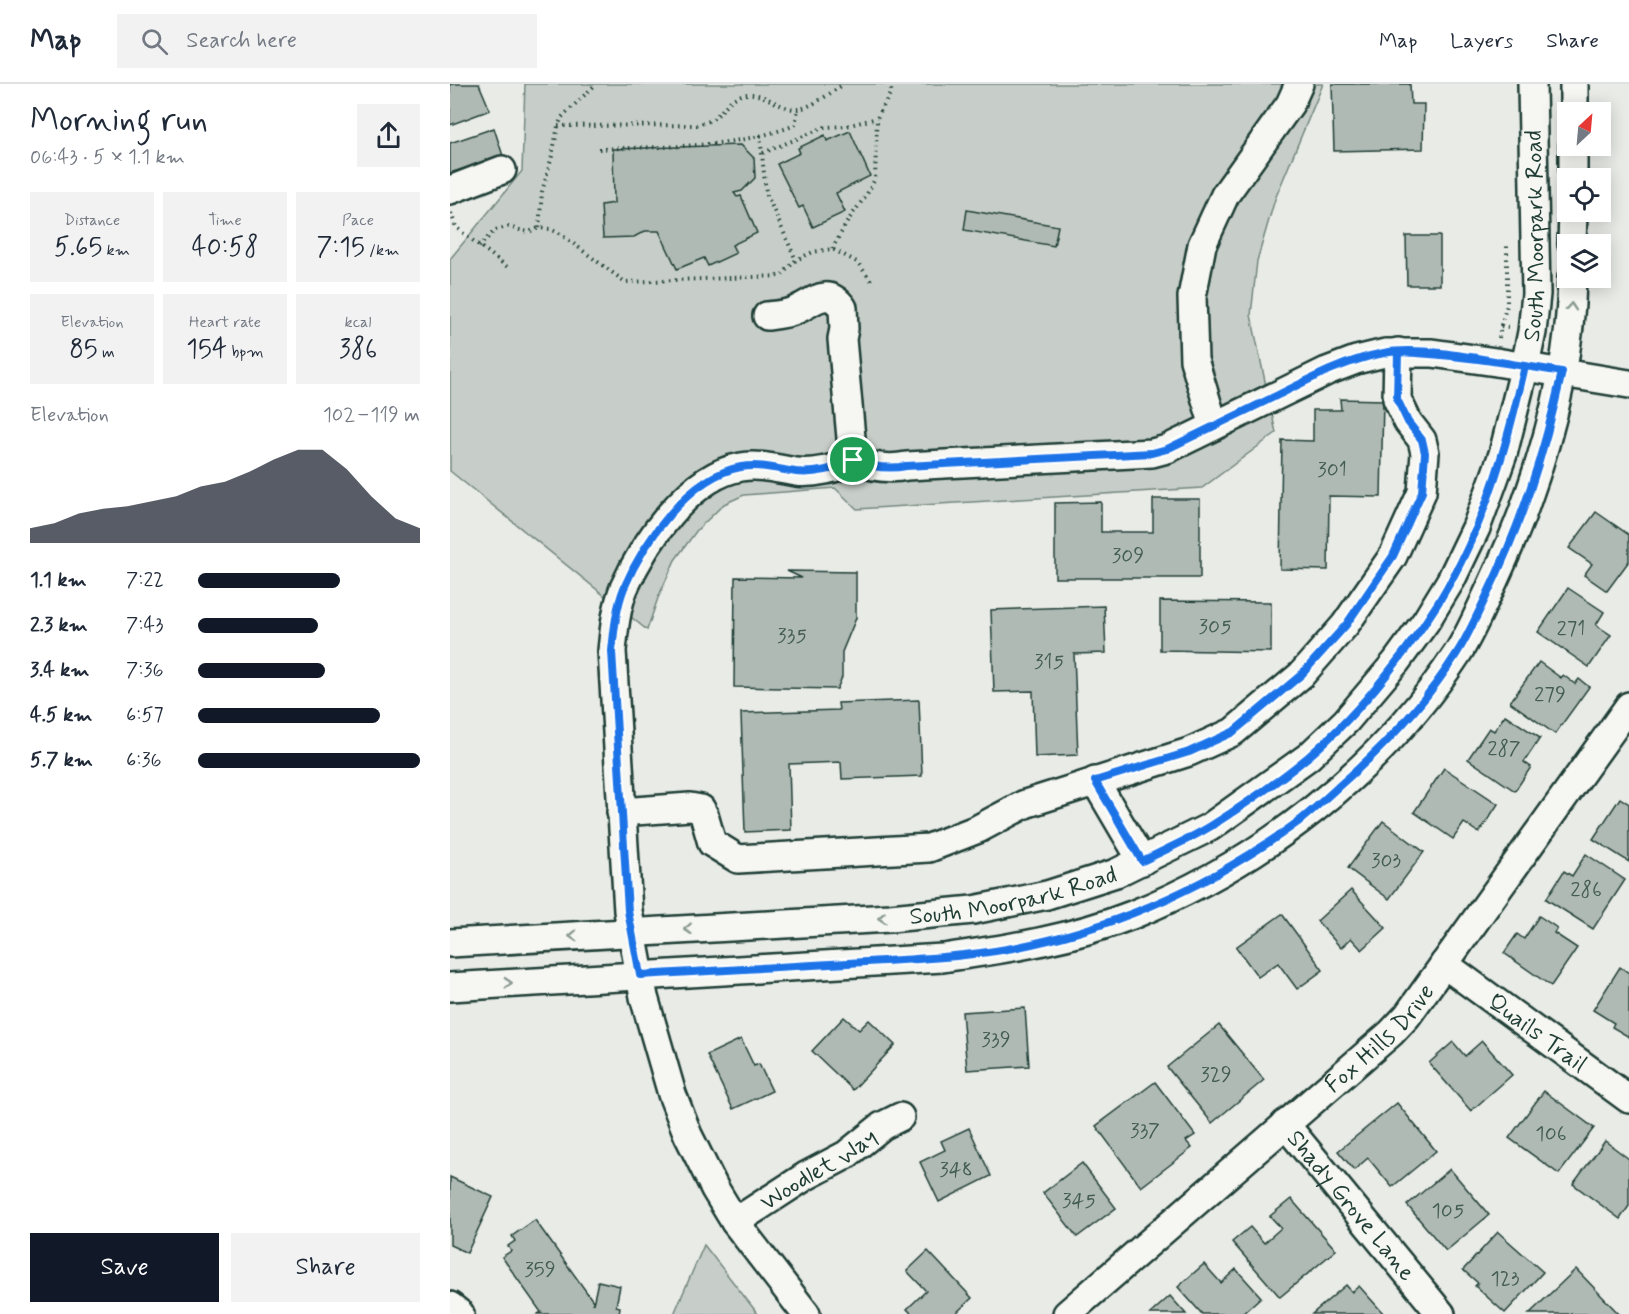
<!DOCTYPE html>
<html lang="en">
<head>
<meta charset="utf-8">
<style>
  body { margin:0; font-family:Mynerve,sans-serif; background:#f2f2f3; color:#1f2937; height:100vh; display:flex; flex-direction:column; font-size:22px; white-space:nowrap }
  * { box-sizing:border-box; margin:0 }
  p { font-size:20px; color:#747a83 }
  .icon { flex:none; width:33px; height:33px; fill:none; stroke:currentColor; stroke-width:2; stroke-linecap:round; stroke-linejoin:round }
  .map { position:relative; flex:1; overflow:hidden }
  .drawer { display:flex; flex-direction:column; background:#fff; width:450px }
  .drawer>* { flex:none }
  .needle { width:39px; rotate:26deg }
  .buttons { position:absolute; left:1107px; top:18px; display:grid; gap:12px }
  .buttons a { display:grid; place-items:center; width:54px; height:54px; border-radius:0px; background:#fff; box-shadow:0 3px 15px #0003; font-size:30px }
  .pin { position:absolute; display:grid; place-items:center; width:51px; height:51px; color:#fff; margin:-26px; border:3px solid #fff; border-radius:50%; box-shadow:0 2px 6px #0007 }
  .round { display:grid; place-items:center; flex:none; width:63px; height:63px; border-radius:0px; background:#f2f2f3 }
  .overview { display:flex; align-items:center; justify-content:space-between; height:102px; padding:0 30px }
  h1 { font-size:33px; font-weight:600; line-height:45px }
  .figures { display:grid; grid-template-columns:repeat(3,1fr); gap:9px; height:102px; padding:6px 30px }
  .figures div { display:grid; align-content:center; border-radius:0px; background:#f2f2f3; text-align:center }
  .figures b { font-size:26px; font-weight:600 }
  .figures small { font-size:16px; font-weight:400 }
  .figures p { font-size:16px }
  .chart { height:168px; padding:12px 30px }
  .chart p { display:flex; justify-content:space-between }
  .chart svg { width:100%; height:108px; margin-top:6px; fill:#111827; opacity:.7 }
  .cta { display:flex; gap:12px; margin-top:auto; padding:12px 30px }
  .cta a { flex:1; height:69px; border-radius:0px; background:#111827; color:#fff; font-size:24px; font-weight:600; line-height:69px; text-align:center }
  .cta a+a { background:#f2f2f3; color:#1f2937 }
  ul { padding:0 30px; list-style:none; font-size:20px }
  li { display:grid; grid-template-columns:96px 72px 1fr; align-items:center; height:45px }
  li i { height:15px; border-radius:8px; background:#111827 }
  header { display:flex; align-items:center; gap:36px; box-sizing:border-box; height:84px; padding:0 30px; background:#fff; border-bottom:2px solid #e0e1e3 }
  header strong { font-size:28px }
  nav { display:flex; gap:33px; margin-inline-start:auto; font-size:21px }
  .search { width:420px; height:54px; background:#f2f2f3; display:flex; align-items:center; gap:15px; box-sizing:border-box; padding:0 21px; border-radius:0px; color:#747a83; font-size:22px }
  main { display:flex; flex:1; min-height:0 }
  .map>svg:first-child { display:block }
  .green { fill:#c7cec9; stroke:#73867e; stroke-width:1.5 }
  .building { fill:#b0bab5; stroke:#1f3d34; stroke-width:1.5 }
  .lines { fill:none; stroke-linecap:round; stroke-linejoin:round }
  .minor-casing { stroke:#1f3d34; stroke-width:32 }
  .path { stroke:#1f3d34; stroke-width:4; stroke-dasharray:1.5 4.5; stroke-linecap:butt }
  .minor { stroke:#f6f6f2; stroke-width:27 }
  .oneway { stroke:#8a9a93 }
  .route-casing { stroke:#fff; stroke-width:12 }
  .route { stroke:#1a73e8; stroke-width:8 }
  .labels { text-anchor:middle; stroke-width:6; stroke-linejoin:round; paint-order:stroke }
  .number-label { font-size:21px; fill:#435c54 }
  .street-label { font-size:24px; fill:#1f3d34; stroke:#f6f6f2 }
</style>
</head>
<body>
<header>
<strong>Map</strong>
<div class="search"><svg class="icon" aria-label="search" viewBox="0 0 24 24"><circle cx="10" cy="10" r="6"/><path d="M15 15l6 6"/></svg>Search here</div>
<nav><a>Map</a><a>Layers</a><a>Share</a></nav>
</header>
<main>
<section class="drawer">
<div class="overview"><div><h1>Morning run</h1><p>06:43 · 5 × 1.1 km</p></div><a class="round"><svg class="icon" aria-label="share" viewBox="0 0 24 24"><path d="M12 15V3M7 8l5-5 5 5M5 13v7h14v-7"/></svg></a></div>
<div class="figures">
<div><p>Distance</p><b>5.65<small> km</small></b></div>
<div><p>Time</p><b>40:58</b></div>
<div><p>Pace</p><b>7:15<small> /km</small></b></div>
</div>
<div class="figures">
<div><p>Elevation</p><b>85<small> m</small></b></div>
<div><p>Heart rate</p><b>154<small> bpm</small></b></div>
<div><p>kcal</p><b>386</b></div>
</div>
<div class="chart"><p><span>Elevation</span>102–119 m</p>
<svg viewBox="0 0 160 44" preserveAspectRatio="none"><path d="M0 44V38L10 36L20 32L30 30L40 29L50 27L60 25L70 21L80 19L90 15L100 10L110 6L120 6L130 14L140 25L150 34L160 38V44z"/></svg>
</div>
<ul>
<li><b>1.1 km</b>7:22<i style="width:64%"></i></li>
<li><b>2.3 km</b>7:43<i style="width:54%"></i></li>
<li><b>3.4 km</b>7:36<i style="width:57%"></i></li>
<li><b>4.5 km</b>6:57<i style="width:82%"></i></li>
<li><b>5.7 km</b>6:36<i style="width:100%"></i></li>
</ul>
<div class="cta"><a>Save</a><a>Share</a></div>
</section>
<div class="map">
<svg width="1179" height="1230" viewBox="0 0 1179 1230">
  <rect width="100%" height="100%" fill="#e9ebe7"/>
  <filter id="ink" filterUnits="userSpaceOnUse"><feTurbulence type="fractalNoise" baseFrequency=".0167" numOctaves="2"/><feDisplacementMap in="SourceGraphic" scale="12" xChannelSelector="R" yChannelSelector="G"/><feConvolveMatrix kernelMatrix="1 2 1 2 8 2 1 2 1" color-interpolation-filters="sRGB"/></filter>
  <g filter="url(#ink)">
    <g class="green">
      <path d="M75,0H873L825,115L807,177L801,231L826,349L752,404L407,425L385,404L294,411L274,420L247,446L225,476L208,514L197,546L0,387V175L72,87Z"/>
      <path d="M254,1161L308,1230H224Z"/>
    </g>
    <g class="building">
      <path d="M0,0H29L40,26L0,41Z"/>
      <path d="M882,0H960L961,20H974L973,65L884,67Z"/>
      <path d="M44,44L53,72L0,89V59Z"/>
      <path d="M400,47L420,92L386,109L395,128L363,143L353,122L349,124L327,80L350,69L348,64L375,51L377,57Z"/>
      <path d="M291,61L304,74L305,94L292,107L284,109L287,113L291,112L307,149L282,161L286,169L258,182L254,174L227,185L209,147H195L184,153L153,154L151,121L164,119L163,65Z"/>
      <path d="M517,126L608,142L604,162L514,146Z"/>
      <path d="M956,152H990V201H957Z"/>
      <path d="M890,315L933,316L931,413L879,412L878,486L830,485L832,356L863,357V326H891Z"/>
      <path d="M703,415H750V494H605V419L651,418V448H703Z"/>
      <path d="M1146,428L1179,451V477L1157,507L1134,491L1142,480L1119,464Z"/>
      <path d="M337,487L406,488V534L392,568V593L387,605L284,603L285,493L352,494Z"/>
      <path d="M1118,504L1154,528L1146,541L1161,551L1139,583L1088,548Z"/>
      <path d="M710,517L821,518V568L710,566Z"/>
      <path d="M654,522L656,569L624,570L628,671L585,673L583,607L544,608L541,526Z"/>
      <path d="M1089,578L1111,594L1113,591L1125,600L1129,595L1139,603L1105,650L1060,618Z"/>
      <path d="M469,616L472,692L392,695L391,678L339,680L341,746L295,748L291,629L389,626L388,619Z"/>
      <path d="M1055,631L1090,654L1074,678L1081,683L1065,707L1018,675L1039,644L1044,647Z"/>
      <path d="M994,684L1048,720L1029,749L1014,739L1003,755L964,728Z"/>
      <path d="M1170,714L1179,720V778L1143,755Z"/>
      <path d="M933,737L974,768L939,815L898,784Z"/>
      <path d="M1136,770L1175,796L1143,845L1096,815L1114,787L1122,792Z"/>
      <path d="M901,806L936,844L912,866L901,854L891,864L867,837Z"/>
      <path d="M832,830L873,886L847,905L828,879L808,893L786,863Z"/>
      <path d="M1089,832L1107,844L1104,849L1127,864L1101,902L1054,869L1067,850L1074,855Z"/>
      <path d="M1170,883L1179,889V953L1162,943L1164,939L1143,926Z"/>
      <path d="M575,924L579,982L517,986L512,928Z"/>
      <path d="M394,933L409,946L419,936L445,961L403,1006L362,967Z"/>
      <path d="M769,941L814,996L762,1039L717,983Z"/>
      <path d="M291,955L304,982L309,980L322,1007L283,1025L257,971Z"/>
      <path d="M1032,957L1062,991L1021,1027L979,979L1003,958L1015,972Z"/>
      <path d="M705,998L745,1051L736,1057L742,1064L691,1103L646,1042Z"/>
      <path d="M1094,1007L1144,1044L1109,1090L1059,1054Z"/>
      <path d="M947,1019L986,1067L942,1103L918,1074L904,1086L888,1067Z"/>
      <path d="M519,1044L541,1092L489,1118L470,1078L495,1066L491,1057Z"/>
      <path d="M1155,1057L1179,1075V1122L1170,1135L1123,1100Z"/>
      <path d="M632,1079L666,1124L627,1153L593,1109Z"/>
      <path d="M1000,1085L1039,1131L996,1167L957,1121Z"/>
      <path d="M0,1093L43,1113L17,1169L0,1161Z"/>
      <path d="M841,1115L886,1166L830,1213L782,1158L800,1143L814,1159L831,1144L820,1132Z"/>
      <path d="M85,1136L143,1217V1220L148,1197L170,1202L166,1222L170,1223L169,1230H88L91,1228L52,1173L61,1167L58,1162L65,1157L62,1152Z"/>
      <path d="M1048,1148L1093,1188L1055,1229L1025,1202L1028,1199L1013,1186Z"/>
      <path d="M478,1167L522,1214L505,1230H462L457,1225L476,1207L457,1187Z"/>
      <path d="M754,1180L771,1199L786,1185L811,1213L792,1230H752L728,1203Z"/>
      <path d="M1126,1185L1169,1230H1079Z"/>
      <path d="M896,1201L902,1208L909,1202L934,1230H862Z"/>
      <path d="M720,1212L736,1230H700Z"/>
    </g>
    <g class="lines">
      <g class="minor-casing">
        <g id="minor">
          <path d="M1124,28V0"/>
          <path d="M1123,94V62"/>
          <path d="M0,106L52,86"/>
          <path d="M1122,160L1123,128"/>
          <path d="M317,232C326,231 338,230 346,226C364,218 377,202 393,224L394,245L392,255L403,376"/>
          <path d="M764,342L744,276L742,213L752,161L775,111L840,20L849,0"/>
          <path d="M403,376C421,383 438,386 457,382L702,369L717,365L877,287L906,276L935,269H982L1046,278L1179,300"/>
          <path d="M645,697L692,777"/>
          <path d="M171,728L240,723L251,725L254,731L262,759L288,775L479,764L528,745L575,720L739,668L783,648L851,591L895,541L943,472L972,408L975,369L972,356L958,338L947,315L948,268"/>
          <path id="s1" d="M0,859L440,834L523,826L597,811L666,789L760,743L858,673L896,637L946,578L976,537L1001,496L1026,444L1043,398L1053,370L1075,282L1082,248L1086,210L1082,0"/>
          <path id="s2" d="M994,880L1179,1015"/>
          <path d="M0,903L493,874C557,865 621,855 682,831C811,779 930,687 1007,570C1017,555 1025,537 1033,520C1048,488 1063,456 1075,422C1101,350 1121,271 1122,194"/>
          <path id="s3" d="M835,1040L991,1230"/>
          <path id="s4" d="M285,1138L356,1092L396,1071L432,1042L450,1033"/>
          <path d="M0,1222L10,1230"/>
          <path d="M356,1230L285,1138L265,1105L238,1051L222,1010L194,913L178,827L162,567C164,547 166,524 174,504C194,459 239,392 291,383C310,380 327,385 346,388C363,390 388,385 403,376"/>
          <path id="s5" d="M617,1230L941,949L957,932L1179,622"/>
        </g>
      </g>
      <g class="path">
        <path d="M108,42L247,41C252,39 260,38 264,34C273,27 278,16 289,12C312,3 327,26 348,25C361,24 383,7 394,0"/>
        <path d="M310,51L316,109L346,176"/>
        <path d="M149,65C214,62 284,65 345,41L348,25"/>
        <path d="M313,69L375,43L396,42L427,34"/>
        <path d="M1,129L6,143L13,149L60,185"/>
        <path d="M89,144L92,108L102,72L108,42L112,33L146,0"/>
        <path d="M29,163L45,146L58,143L78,148L89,144L100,145L109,149L175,198L331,192L346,176L363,168L382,165L407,178L423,199"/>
        <path d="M382,165L399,135L417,110L425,95L427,34L441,8V0"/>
        <path d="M1051,241L1057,221V160"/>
        <path d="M1049,254L1051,242L1058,243"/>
      </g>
      <use href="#minor" class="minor"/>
    </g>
    <defs><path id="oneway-chevron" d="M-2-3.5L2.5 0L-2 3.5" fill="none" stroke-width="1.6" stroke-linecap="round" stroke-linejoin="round" transform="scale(1.5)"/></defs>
    <g class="oneway">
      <use href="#oneway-chevron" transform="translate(1121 223) rotate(-86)"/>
      <use href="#oneway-chevron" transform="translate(432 834) rotate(176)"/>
      <use href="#oneway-chevron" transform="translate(238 845) rotate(177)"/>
      <use href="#oneway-chevron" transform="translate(123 852) rotate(177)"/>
      <use href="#oneway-chevron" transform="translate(58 899) rotate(-4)"/>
    </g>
  </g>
  <g class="lines" filter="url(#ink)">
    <g class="route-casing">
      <path id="route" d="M403,376C388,385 363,390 346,388C327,385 310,380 291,383C239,392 193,459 174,504C166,524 164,547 162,567L178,827L190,891C259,887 329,883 398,879C453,876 509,874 563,864C666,844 763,800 848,738C862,727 876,714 889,702C934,663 975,620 1007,569C1018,552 1026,533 1035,515C1072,439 1094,370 1112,288C1057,279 1003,270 948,268L947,315L958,338L972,356L975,369L972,408L943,472L896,541L851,591L783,648L739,668L645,697L692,777C715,766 740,755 761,742C794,721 828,698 858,673C910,629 968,556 1001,497C1038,430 1058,356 1075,282C1036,276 972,262 934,269C896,276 862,294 828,311C791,329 754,347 717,365L702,369L456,382C437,386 421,383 403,376"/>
    </g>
    <use href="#route" class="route"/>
  </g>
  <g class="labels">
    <g class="number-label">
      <text x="882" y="392">301</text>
      <text x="678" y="478">309</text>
      <text x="765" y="549">305</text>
      <text x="1121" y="551">271</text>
      <text x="342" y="558">335</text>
      <text x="599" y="584">315</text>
      <text x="1100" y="617">279</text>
      <text x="1054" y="671">287</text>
      <text x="936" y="783">303</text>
      <text x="1136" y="812">286</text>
      <text x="546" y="962">339</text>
      <text x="766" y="997">329</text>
      <text x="695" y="1053">337</text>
      <text x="1101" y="1056">106</text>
      <text x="506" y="1092">348</text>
      <text x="629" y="1123">345</text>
      <text x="998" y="1133">105</text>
      <text x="90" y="1192">359</text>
      <text x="1055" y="1201">123</text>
    </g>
    <g class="street-label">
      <text dy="8" stroke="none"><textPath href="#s1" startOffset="1484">South Moorpark Road</textPath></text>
      <text dy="8" stroke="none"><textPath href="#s1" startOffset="566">South Moorpark Road</textPath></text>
      <text dy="8" stroke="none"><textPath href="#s2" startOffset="116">Quails Trail</textPath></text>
      <text dy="8" stroke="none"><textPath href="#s5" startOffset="417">Fox Hills Drive</textPath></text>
      <text dy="8" stroke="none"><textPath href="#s4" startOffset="99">Woodlet Way</textPath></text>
      <text dy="8" stroke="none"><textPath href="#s3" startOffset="105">Shady Grove Lane</textPath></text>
    </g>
  </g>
</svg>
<div class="buttons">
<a><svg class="needle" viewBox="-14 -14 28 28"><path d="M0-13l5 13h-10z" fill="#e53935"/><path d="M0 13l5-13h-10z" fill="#747a83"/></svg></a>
<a><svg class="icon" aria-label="locate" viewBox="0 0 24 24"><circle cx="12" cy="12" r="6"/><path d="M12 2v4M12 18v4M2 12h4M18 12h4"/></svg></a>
<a><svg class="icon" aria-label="layers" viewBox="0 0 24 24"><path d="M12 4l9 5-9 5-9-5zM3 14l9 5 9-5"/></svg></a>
</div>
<div class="pin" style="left:403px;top:376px;background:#1e9e55"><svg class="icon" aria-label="arrive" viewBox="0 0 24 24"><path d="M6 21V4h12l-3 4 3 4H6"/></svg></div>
</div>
</main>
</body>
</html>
